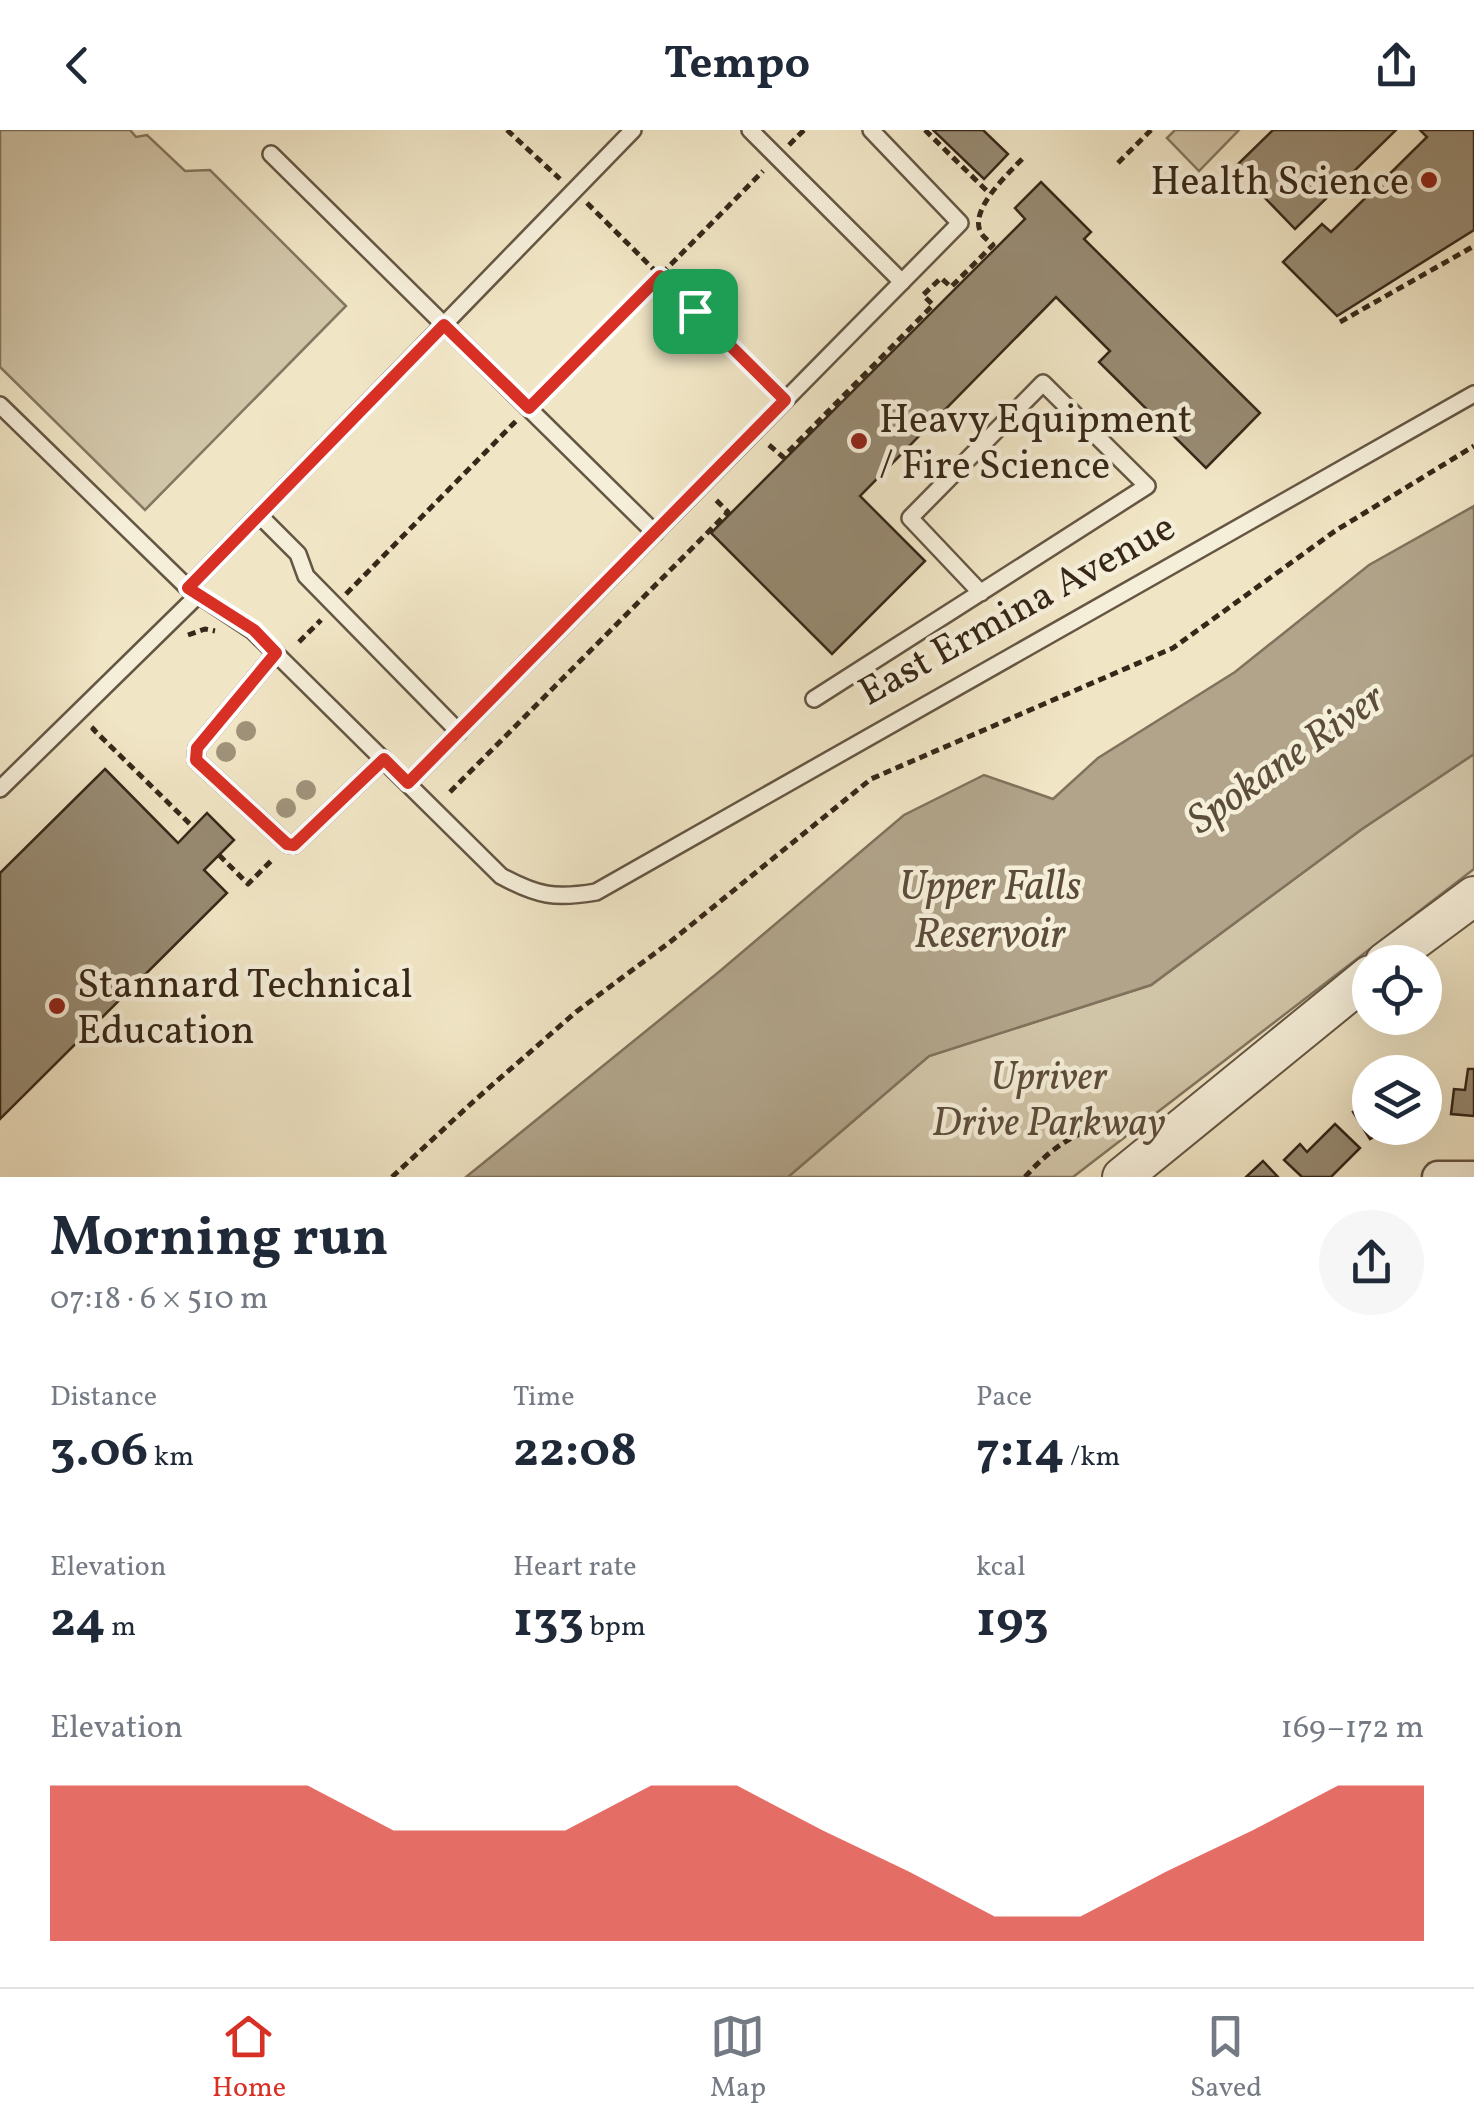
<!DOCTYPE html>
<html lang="en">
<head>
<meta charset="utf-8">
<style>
  body { margin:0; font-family:Vollkorn,serif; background:#f6f6f7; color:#1f2937; height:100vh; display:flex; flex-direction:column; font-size:38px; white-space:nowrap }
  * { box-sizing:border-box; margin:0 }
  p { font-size:32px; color:#747a83 }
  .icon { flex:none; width:55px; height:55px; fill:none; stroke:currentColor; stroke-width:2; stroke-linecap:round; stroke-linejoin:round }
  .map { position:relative; height:1047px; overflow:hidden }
  .panel { display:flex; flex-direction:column; background:#fff; flex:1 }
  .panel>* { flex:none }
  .buttons { position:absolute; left:1352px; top:815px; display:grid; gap:20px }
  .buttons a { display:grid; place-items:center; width:90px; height:90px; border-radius:50%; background:#fff; box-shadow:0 10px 40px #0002; font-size:50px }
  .pin { position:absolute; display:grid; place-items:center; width:85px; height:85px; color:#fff; margin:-42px; border-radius:20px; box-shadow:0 5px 15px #0006 }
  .round { display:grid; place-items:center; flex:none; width:105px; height:105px; border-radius:52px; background:#f6f6f7 }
  .head { display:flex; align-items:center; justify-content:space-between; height:170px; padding:0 50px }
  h1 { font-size:55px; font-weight:700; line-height:75px }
  .stats { display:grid; grid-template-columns:repeat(3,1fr); gap:15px; height:170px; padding:10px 50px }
  .stats div { display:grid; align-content:center }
  .stats b { font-size:50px; font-weight:700 }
  .stats small { font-size:28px; font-weight:400 }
  .stats p { font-size:28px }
  .chart { height:280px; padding:20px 50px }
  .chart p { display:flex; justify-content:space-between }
  .chart svg { width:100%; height:180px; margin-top:10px; fill:#d93025; opacity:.7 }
  header { display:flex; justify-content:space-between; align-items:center; height:130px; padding:0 50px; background:#fff; font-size:45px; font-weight:700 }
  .tab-bar { display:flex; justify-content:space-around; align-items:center; height:140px; border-top:2px solid #e0e1e3; background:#fff; font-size:28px; color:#747a83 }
  .tab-bar a { display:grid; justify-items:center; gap:5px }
  .tab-bar .current { color:#d93025 }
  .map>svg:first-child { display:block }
  .green { fill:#d1c5a8; stroke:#847660; stroke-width:2.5 }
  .water { fill:#b1a48a; stroke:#80725c; stroke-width:2.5 }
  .building { fill:#978a72; stroke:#372718; stroke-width:2.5 }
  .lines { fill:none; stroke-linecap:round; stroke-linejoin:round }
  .service-casing { stroke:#655643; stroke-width:20 }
  .minor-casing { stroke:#655643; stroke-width:35 }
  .tertiary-casing { stroke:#655643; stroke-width:42 }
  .path { stroke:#372718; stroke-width:5; stroke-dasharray:8 5; stroke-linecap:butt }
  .service { stroke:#f5eed9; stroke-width:15 }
  .minor { stroke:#f5eed9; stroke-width:30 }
  .tertiary { stroke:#f5eed9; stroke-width:38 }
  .tree { fill:#a0927a }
  .route-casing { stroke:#fff; stroke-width:20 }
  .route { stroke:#d93025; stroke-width:12 }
  .poi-dot { fill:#8f2418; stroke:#f5eed9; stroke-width:4 }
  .labels { text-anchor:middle; stroke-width:9; stroke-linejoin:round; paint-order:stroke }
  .poi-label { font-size:40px; fill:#372718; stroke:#f5eed9; text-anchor:start }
  .street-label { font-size:40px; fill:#372718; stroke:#f5eed9 }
  .park-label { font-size:40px; font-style:italic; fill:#5e4e3c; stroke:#f5eed9 }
  .water-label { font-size:42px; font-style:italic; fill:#5c4c3a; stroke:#f5eed9 }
</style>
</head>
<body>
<header><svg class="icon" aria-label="back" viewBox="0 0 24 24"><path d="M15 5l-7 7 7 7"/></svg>Tempo<svg class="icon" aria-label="share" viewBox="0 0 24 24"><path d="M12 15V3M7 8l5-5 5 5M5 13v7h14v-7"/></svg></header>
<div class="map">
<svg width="1474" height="1047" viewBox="0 0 1474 1047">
  <rect width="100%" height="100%" fill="#f0e5c5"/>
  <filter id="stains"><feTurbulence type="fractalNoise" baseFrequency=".002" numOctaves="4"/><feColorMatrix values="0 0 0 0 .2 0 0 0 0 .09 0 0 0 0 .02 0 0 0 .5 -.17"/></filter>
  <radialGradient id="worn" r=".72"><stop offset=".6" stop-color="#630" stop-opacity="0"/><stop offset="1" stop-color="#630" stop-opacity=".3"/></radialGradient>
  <g class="green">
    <path d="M0,0H130L136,7L147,5L185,41L210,40L346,176L145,380L0,237Z"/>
    <path d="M1175,0H1239L1199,41L1167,8Z"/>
    <path d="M1474,624V739L1073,1047H788L929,926L1151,855L1362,699Z"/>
  </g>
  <path class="water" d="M1474,376V624L1362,699L1151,855L929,926L788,1047H466L720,841L904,685L984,645L1053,669L1098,628L1235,542L1369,435Z"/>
  <g class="building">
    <path d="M933,0H983L1008,24L984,49Z"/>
    <path d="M1273,0H1396L1295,99L1235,37Z"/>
    <path d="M1420,0H1474V100L1337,186L1283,132L1322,94L1331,102L1427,7Z"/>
    <path d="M1041,52L1091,102L1084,109L1260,283L1206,338L1099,232L1110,221L1056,167L860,366L925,431L832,524L711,403L1025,89L1015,78Z"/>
    <path d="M105,639L178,713L207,683L234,710L204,740L227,763L0,989V743Z"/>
    <path d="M1468,939H1474V986L1451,984L1454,959L1465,960Z"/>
    <path d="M1370,971V998H1388L1370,1009L1353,982Z"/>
    <path d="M1335,994L1360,1018L1331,1047H1302L1284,1030L1300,1014L1307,1022Z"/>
    <path d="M1263,1031L1278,1047H1246Z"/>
  </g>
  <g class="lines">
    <g class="service-casing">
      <g id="service">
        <path d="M750,0L902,152"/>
        <path d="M271,24L655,403"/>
        <path d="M0,275L188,458L253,501L501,746C538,766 555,769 596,762L1474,264"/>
        <path d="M259,385L298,424L306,446L459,602"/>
        <path d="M188,458L633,0"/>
        <path d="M276,523L197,618L196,630L287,714L294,715L384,629"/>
        <path d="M814,569L1147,356L1043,253L910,388L981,463"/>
        <path d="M408,653L960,93L871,0"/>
        <path d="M0,659L197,466"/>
      </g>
    </g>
    <g class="minor-casing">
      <path id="minor" d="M1438,1047H1474"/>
    </g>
    <g class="tertiary-casing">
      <g id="tertiary">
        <path d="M1385,832L1474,766"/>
        <path d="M1122,1047L1370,845"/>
      </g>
    </g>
    <g class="path">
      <path d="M507,0L560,49"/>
      <path d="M925,0L989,63"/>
      <path d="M789,15L804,0"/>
      <path d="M1118,33L1151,0"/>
      <path d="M587,73L774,259"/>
      <path d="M1340,192L1474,116"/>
      <path d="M543,264L763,41"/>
      <path d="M769,315L783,327L933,175L923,165L941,148L951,157L993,115C989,111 984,108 981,103C968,80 1009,43 1023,28"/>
      <path d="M346,464L517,290"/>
      <path d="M188,505L205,499L215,501"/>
      <path d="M299,512L321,490"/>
      <path d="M95,597L93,599L193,697"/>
      <path d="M450,662L728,382L715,369"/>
      <path d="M219,725L248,754L274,728"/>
      <path d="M392,1047L475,970L576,882L670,812L871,649L1173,518L1335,401L1474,316"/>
      <path d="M1025,1047C1040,1030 1060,1012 1082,1003C1097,997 1125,995 1144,988"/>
    </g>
    <use href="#service" class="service"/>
    <use href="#minor" class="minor"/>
    <use href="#tertiary" class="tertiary"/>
  </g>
  <g class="tree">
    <circle cx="246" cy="601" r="10"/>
    <circle cx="226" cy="622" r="10"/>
    <circle cx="306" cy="660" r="10"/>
    <circle cx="286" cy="678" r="10"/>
  </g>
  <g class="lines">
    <g class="route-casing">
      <path id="route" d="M660,146L785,270L408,653L384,629L294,715L287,714L196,630L197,618L276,523L254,500L188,458L444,195L529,278Z"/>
    </g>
    <use href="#route" class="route"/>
  </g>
  <g class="poi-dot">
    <circle cx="1429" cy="50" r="10"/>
    <circle cx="859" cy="311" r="10"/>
    <circle cx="57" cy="876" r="10"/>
  </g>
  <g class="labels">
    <g class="poi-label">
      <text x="1409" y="64" text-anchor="end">Health Science</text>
      <text x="879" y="302">Heavy Equipment<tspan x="879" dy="46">/ Fire Science</tspan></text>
      <text x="77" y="867">Stannard Technical<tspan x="77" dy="46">Education</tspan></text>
    </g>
    <g class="street-label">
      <text transform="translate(1016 478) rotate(-29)" y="14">East Ermina Avenue</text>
    </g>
    <g class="park-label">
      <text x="1049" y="959">Upriver<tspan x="1049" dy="46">Drive Parkway</tspan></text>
    </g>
    <g class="water-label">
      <text transform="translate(1285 627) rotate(-35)" y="15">Spokane River</text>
      <text x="990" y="769">Upper Falls<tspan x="990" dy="48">Reservoir</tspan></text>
    </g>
  </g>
  <rect width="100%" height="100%" filter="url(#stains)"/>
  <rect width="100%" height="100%" fill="url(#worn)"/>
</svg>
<div class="buttons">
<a><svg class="icon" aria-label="locate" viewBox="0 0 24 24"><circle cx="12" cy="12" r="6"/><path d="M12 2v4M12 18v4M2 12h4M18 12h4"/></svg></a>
<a><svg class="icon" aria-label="layers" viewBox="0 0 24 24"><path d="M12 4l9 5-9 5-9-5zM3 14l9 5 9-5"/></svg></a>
</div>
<div class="pin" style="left:695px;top:181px;background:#1e9e55"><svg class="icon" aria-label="arrive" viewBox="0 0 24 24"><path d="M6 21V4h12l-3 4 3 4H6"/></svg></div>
</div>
<section class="panel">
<div class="head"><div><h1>Morning run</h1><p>07:18 · 6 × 510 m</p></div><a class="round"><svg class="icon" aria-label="share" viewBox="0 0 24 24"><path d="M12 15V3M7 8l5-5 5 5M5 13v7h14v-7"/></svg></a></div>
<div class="stats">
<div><p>Distance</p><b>3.06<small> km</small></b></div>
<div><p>Time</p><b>22:08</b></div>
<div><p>Pace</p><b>7:14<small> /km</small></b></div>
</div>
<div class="stats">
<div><p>Elevation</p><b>24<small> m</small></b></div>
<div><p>Heart rate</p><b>133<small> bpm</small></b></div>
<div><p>kcal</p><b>193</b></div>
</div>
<div class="chart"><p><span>Elevation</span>169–172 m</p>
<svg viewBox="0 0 160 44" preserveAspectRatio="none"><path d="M0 44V6L10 6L20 6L30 6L40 17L50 17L60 17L70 6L80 6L90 17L100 27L110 38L120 38L130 27L140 17L150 6L160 6V44z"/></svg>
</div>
</section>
<nav class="tab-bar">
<a class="current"><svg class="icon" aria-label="home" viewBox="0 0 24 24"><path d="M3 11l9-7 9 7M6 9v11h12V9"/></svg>Home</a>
<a><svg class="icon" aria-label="map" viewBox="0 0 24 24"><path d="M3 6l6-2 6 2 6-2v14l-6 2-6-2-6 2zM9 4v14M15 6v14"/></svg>Map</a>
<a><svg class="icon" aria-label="saved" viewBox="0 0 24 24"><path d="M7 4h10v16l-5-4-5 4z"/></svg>Saved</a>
</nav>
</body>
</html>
